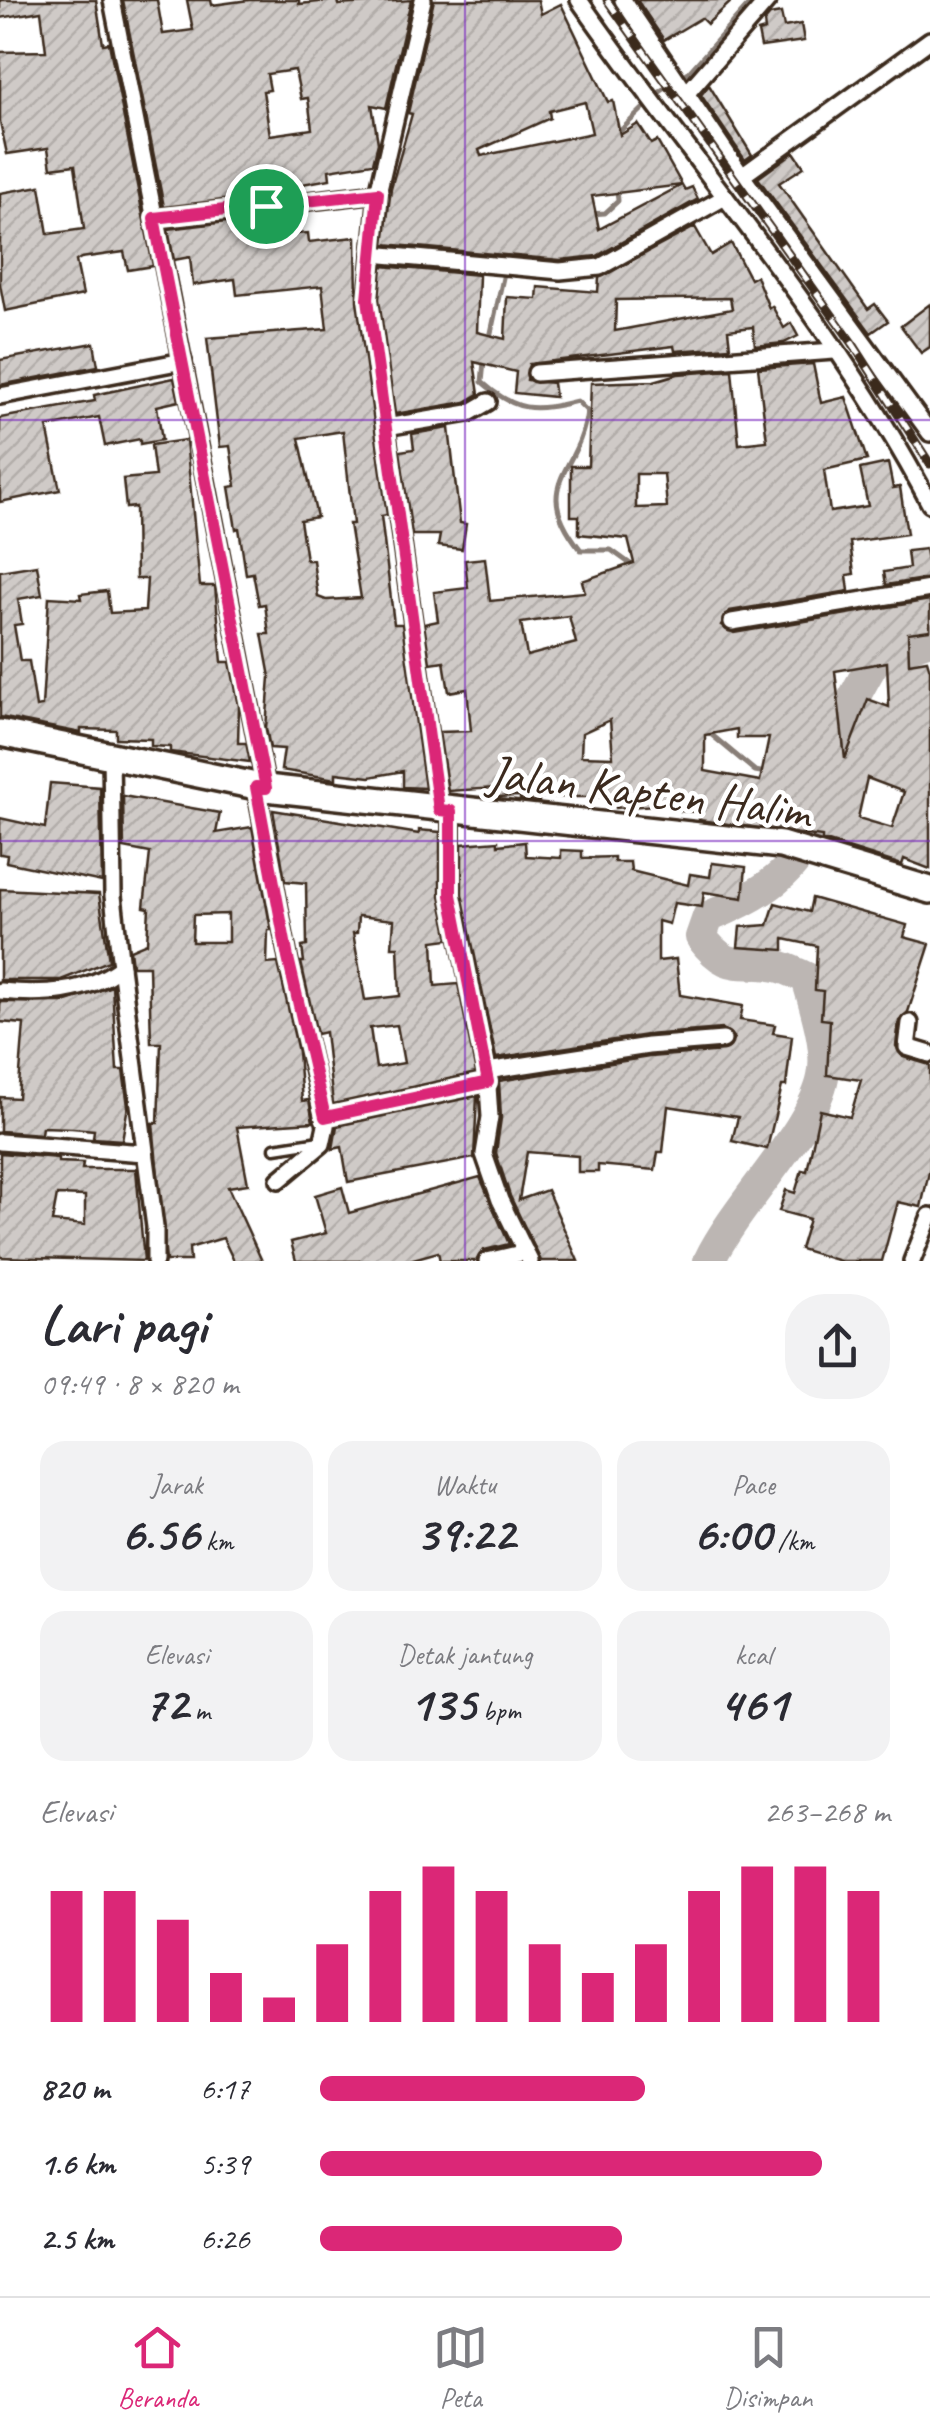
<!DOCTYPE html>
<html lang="id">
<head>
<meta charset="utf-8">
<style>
  body { margin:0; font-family:Caveat,sans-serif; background:#f2f2f3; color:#2b2b33; height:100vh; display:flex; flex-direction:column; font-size:38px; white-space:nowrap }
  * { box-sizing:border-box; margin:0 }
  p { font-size:32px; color:#7c7c81 }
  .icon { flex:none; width:55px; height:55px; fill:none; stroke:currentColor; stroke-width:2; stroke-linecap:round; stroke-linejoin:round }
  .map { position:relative; height:1261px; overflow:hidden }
  .drawer { display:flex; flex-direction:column; background:#fff; flex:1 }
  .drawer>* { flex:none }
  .pin { position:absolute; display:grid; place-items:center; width:85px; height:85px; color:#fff; margin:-42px; border:5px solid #fff; border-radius:50%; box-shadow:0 2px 10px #0007 }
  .round { display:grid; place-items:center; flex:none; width:105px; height:105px; border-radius:40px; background:#f2f2f3 }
  .head { display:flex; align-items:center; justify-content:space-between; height:170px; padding:0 40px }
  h1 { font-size:55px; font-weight:800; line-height:75px }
  .metrics { display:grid; grid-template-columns:repeat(3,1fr); gap:15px; height:170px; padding:10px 40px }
  .metrics div { display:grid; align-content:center; border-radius:25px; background:#f2f2f3; text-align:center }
  .metrics b { font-size:50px; font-weight:800 }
  .metrics small { font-size:28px; font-weight:400 }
  .metrics p { font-size:28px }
  .chart { height:280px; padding:20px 40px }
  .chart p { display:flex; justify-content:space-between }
  .chart svg { width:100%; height:180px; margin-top:10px; stroke:#db2777; stroke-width:6 }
  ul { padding:0 40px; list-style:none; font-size:32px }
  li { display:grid; grid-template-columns:160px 120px 1fr; align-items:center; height:75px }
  li i { height:25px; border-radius:12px; background:#db2777 }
  .dock { display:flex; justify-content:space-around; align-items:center; height:140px; border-top:2px solid #e1e1e2; background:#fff; font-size:28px; color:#7c7c81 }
  .dock a { display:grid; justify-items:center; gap:5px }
  .dock .on { color:#db2777 }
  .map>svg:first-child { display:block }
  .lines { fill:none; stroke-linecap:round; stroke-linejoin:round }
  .stream { stroke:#887e77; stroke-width:5 }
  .river { stroke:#bcb6b3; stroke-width:32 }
  .building { fill:url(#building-hatch); stroke:#3b2a1e; stroke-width:2.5; fill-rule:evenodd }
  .service-casing { stroke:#3b2a1e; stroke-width:15 }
  .minor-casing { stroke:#3b2a1e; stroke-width:22 }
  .primary-casing { stroke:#3b2a1e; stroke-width:32 }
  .service { stroke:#fff; stroke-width:8 }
  .minor { stroke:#fff; stroke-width:15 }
  .primary { stroke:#fff; stroke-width:25 }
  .rail-casing { stroke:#3b2a1e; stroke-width:9 }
  .rail { stroke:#fff; stroke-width:5; stroke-dasharray:15; stroke-linecap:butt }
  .route-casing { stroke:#fff; stroke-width:20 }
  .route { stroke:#db2777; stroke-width:12 }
  .grid { fill:none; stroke:#7b2cbf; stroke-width:2.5; stroke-opacity:0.55 }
  .labels { text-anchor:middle; stroke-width:9; stroke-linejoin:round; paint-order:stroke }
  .street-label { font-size:50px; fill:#3b2a1e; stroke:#fff }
</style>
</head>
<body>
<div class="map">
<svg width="930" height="1261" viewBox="0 0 930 1261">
  <defs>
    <pattern id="building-hatch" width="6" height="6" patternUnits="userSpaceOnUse" patternTransform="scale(2.5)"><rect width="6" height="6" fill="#cfcac7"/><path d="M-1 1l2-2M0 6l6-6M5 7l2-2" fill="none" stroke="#b3aeaa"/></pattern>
  </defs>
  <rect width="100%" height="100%" fill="#fff"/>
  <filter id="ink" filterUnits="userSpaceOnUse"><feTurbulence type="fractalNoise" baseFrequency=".01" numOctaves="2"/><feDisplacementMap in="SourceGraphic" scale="20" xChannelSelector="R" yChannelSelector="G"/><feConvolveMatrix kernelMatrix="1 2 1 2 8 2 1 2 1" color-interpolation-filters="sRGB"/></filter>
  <g filter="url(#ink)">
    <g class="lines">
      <g class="stream">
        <path d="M617,134L660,92L690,71L753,0"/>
        <path d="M591,214L605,213L618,201L617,189"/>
        <path d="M489,342L509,250"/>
        <path d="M484,362L482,382C516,412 533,412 577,401L587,411C580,474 527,482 581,550H611L636,568"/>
        <path d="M707,731L755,771L766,773"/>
      </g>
      <path class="river" d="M709,1261C736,1204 813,1130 823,1077C829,1047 815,1007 807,978C797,974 787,968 777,966C739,958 730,975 701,937L708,917C757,897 803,872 818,816C821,804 817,790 821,778C834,734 853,697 876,658L930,639"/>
    </g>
    <g class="building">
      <path d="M0,0H96L103,44L109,43L153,266L128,270L124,252L81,258L76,261L83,295L5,311L0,284V193L40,186L48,234L84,229L75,165L51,168L48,148L7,154L0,122V52L46,51L41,11L0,18Z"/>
      <path d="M123,0H157L163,34L193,30L187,0H211L212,5L249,0H299V4L338,0L339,5L411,0L386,108L372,105L378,143L373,163L329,170L330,179L291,186V192L164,207ZM295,70L301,99L308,98L312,129L270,135L263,91L270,90L267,74Z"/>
      <path d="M434,0H538L541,14L561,4L608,102L613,101L620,135L638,124L651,144L657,141L682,185L592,196L599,229L682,185L685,190L692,187L698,199L597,256L560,260L384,244L391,188L412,114L408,113ZM585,102L592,133L481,156L479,150L550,118L549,111Z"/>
      <path d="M637,0H733L707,24L701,18L664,40Z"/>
      <path d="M781,13L784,27L801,24L804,41L761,47L758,32L765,30L764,22L770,15Z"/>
      <path d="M709,85L752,155L745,160L701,95Z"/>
      <path d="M794,152L804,167L779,183L868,309L875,304L888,321L871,333L758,178Z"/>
      <path d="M294,214L297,234L308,233L309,242L356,237L357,301L387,515L381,516L394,624H402L425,788L403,787V771L370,777L336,773V779L281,770L284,749L270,748L266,728L270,677L262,634H269L265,604L259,605L253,573L246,574L239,528L236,529L229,487L236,486L230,446L220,447L207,338L327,329L322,286L237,295L235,279L193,285L190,257L174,260L168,229ZM343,431L353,524H349L361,598L326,600L318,597L313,560H306L300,520L317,517L299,438Z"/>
      <path d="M695,227L711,255L731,243L750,279L756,276L769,308L772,306L784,328L791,323L798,336L784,343L755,346L753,327L728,330L730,347L675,351L674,346L529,364L527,380L553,383L555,397L514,393L516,372L474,362L479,394L465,402L395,414L379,299L382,266L479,275L477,332L505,339L507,297L537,299L538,287L598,292L599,278ZM730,298L732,309L615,331L616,300Z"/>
      <path d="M930,304V347L921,353L901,326Z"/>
      <path d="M94,343L98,366L0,385V360Z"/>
      <path d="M813,364L821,403L846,397L867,460L824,470L830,512L868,506L860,469L888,463L893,488L900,487L907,534L850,542L854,574L847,575L849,591L730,611L721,625L734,633L930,600V630L908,633L909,663L927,660L930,670V869L904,859L902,865L822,840V837L699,820L700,812L681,811L682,803L616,808V797H539V802L520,800V796L496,797V788L448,791L439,732L471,731L467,689L449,692L444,661L430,663L424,624L438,621L434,592L468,588L465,560L485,558L490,601L585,592L582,581L634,563L628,539L579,534V516H571V466H588L591,383L654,381L678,374L732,370L739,444L767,441L758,368ZM636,474H664L667,507L636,508ZM569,616L576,643L527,656L521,623ZM887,662L889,707L868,699L845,759L835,671ZM610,720L613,757L581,756L582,733ZM737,729V738H769L760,781L705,771V735ZM867,778L904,792L892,828L858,818Z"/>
      <path d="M174,378L179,401L157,406L162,440L140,444V439L105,446L99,417L47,427L60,490L0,502V418L95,401L94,395Z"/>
      <path d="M449,428L460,523L466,524L462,549L438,546L440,535H412L400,451L414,449L412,434Z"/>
      <path d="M186,440L200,586H215L222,662H230L239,706L238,743H246L250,762L170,752V747L151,746V739L116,738V730L81,729V733L0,717V571L37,565L42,595L18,599L22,624L14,625L20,661H29L36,707L42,706L49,597L81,599L80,594L107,591L110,613L145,611L147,579H136L135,507L126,508L123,479L155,476L151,445Z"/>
      <path d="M925,549L930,578L886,585L884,572L909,568L907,551Z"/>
      <path d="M50,783L100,787L102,882L6,862L7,855L0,854V818L45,828Z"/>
      <path d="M123,796L220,813L216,833L252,827L271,930H268L267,964L278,963L298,1052L302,1101L309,1100L313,1122L237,1127L248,1184L228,1187L262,1261H234L223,1238L189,1248L190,1261H166L153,1123H158L161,1043H151L149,966H132L130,950L147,943L149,908L144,907L150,853L124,848ZM228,914V942H192L193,915Z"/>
      <path d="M273,810L419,834V830L440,832V895L449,939L433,941L435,986L458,984L476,1073L333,1104L325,1032L317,1034L301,962H304L302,947L307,946L306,883L285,881ZM358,916L394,920L392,947H398L400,996L365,1000L353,933H357ZM397,1025L404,1063L376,1068L370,1028Z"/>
      <path d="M498,841V845L525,842L526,856L561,858V850L582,851V858L614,857V862H630L631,871L688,885L690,874L710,877L712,863L746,867L743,898L704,892L702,907L674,903L669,924L658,921V961L676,959L680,995L743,1006L740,1020L775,1025L773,1033L792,1036L786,1086H782L767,1149L732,1141L738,1117L668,1106L663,1152H658L655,1170L598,1165V1172H578V1156L527,1152L519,1200L547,1190L578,1261H541L510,1196L496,1153L501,1118L499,1081L649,1057L724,1051L734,1038L722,1029L647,1035L496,1058L462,894V844Z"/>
      <path d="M0,889L99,894L109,961L61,980H0Z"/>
      <path d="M812,898L907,925L904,937L930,944L908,1012L899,1021L896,1046L903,1057L930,1065V1168L921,1207L898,1202L882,1261H840L800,1249L809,1219L779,1211L786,1190L795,1193L802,1170L807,1171L820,1110L850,1117L861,1080L827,1075L830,1020L821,1019L823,991L815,990L817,946L784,939V950L738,947L740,927L768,925L775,903L809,912Z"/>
      <path d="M112,986L117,1070H123L128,1106L122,1140L93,1138L94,1130L72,1128L42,1127L41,1134L0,1131V1097L18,1098L24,1024L0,1022V1002H64Z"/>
      <path d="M477,1096L474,1158L348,1182L342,1147L333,1149L337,1126Z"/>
      <path d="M0,1153L58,1158V1162L83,1163L82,1169H136L144,1261L0,1257ZM57,1195L85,1196V1225L52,1222Z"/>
      <path d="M480,1177L509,1244L484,1250L476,1261H440L438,1252L406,1261H296L291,1242L326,1233L315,1195L342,1187L349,1213Z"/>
    </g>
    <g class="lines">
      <g class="service-casing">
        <path id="service" d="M275,1148L320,1141"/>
      </g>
      <g class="minor-casing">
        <g id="minor">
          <path d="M112,0L266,788"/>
          <path d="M423,0L378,193L368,299L439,810"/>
          <path d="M579,0C695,167 835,322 930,504"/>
          <path d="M623,0L742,176L930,433"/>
          <path d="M687,93L768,0"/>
          <path d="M742,176L930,40"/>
          <path d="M154,219L378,193"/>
          <path d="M372,254L560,271L600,267L725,197"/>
          <path d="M536,373L834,351"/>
          <path d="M0,396L183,361"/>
          <path d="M386,427L469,413L488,402"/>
          <path d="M732,622L930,589"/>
          <path d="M256,787L288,958L326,1126L322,1144L279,1180"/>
          <path d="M451,811V895L487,1071L490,1117L484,1154L500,1200L530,1261"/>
          <path d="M121,967L155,1227V1261"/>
          <path d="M0,991C41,995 87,994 121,967L113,896L111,753"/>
          <path d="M910,1023L907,1047L930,1054"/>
          <path d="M487,1071L648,1046L723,1040"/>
          <path d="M325,1117L488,1082"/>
          <path d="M0,1142L144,1153"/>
          <path d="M487,1261L526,1252"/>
          <path d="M912,1261L930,1216"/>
        </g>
      </g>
      <g class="primary-casing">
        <path id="primary" d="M0,733L266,788L781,845L930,890"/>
      </g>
      <use href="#service" class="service"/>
      <use href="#minor" class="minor"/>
      <use href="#primary" class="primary"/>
      <g class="rail-casing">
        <path id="rail" d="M607,0L853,344L930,464"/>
      </g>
      <use href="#rail" class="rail"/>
    </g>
  </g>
  <g class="lines" filter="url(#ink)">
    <g class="route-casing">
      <path id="route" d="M378,193L368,299L439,810L451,811V895L488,1082L325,1117L288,958L256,787L266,788L154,218Z"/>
    </g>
    <use href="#route" class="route"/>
  </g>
  <path class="grid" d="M465,0V1261M0,420H930M0,841H930"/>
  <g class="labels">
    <g class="street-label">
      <text transform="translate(649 790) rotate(7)" y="18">Jalan Kapten Halim</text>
    </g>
  </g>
</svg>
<div class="pin" style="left:266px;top:206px;background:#1e9e55"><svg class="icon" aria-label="arrive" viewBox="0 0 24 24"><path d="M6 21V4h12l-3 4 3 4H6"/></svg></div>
</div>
<section class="drawer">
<div class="head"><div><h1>Lari pagi</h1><p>09:49 · 8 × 820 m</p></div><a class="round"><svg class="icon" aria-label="share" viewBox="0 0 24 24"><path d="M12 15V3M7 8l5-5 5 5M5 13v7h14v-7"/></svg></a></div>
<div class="metrics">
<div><p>Jarak</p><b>6.56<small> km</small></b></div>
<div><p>Waktu</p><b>39:22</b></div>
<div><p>Pace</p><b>6:00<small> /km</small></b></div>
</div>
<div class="metrics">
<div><p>Elevasi</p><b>72<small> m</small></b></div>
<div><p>Detak jantung</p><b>135<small> bpm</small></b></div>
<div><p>kcal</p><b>461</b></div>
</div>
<div class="chart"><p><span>Elevasi</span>263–268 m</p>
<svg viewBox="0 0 160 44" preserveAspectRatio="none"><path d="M5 44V12M15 44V12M25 44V19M35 44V32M45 44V38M55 44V25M65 44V12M75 44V6M85 44V12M95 44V25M105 44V32M115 44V25M125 44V12M135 44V6M145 44V6M155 44V12"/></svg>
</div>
<ul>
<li><b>820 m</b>6:17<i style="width:57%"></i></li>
<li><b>1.6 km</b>5:39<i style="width:88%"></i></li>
<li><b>2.5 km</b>6:26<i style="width:53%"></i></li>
</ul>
</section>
<nav class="dock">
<a class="on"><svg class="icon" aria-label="home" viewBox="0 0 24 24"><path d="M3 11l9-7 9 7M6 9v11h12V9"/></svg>Beranda</a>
<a><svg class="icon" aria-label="map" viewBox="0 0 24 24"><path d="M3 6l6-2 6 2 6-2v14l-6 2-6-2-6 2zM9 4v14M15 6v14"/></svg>Peta</a>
<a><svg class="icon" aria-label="saved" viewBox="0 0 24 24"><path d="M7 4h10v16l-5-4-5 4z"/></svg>Disimpan</a>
</nav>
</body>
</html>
